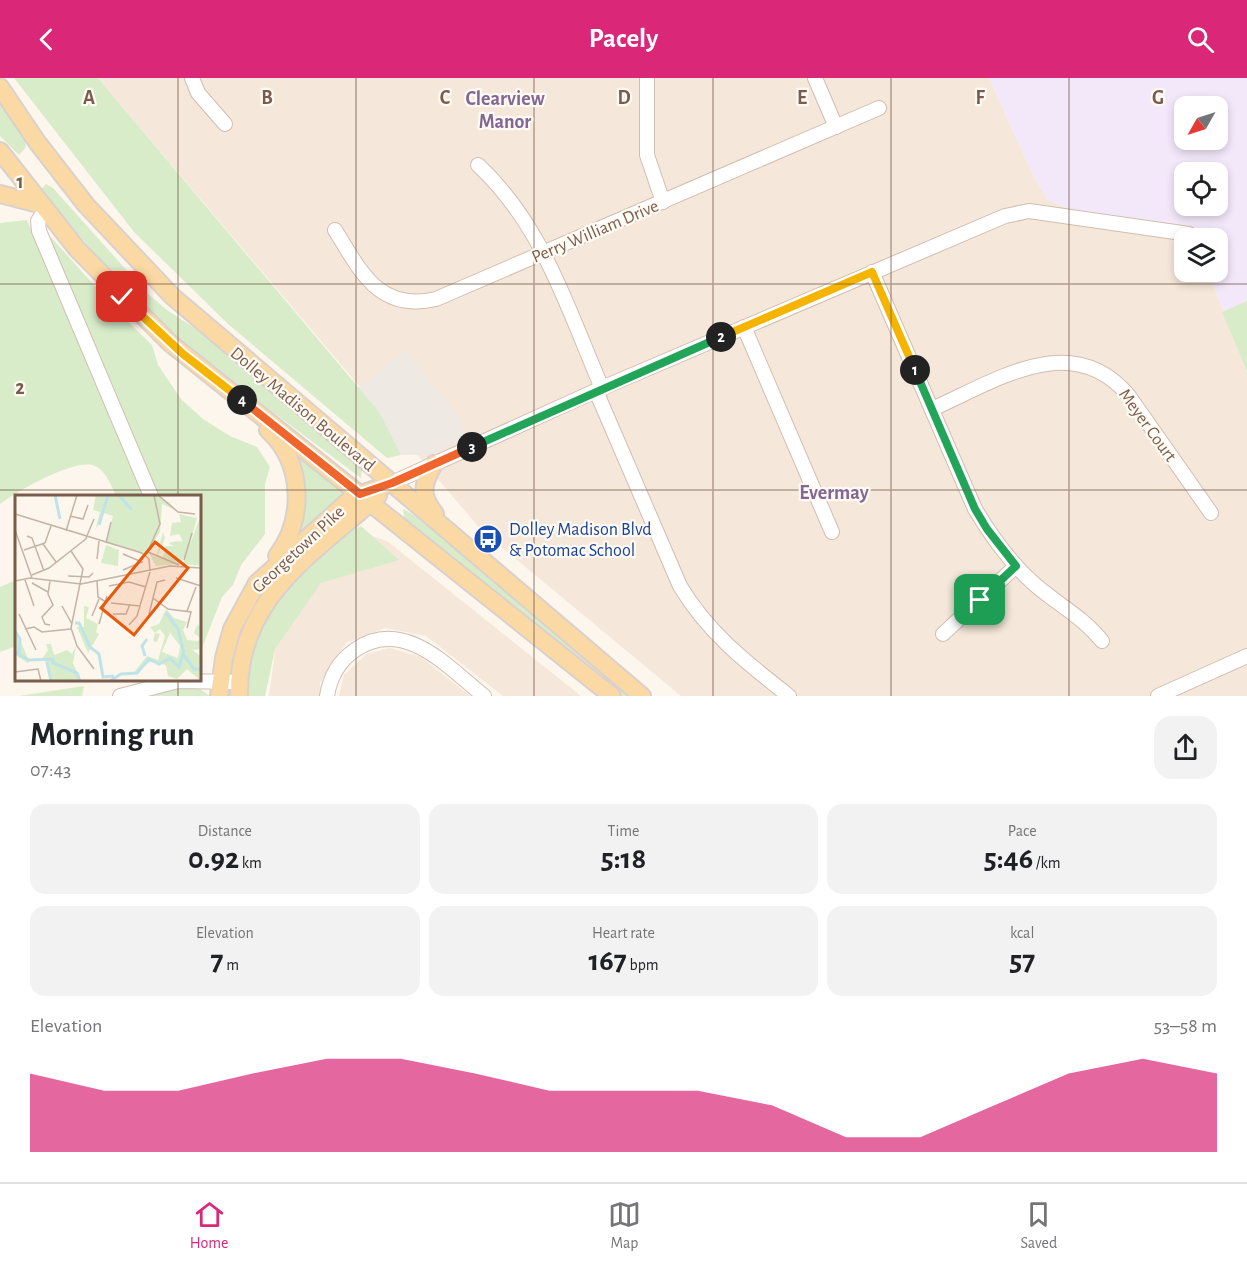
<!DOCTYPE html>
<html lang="en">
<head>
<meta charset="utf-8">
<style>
  body { margin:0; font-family:"Alegreya Sans",sans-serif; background:#f2f2f2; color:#202124; height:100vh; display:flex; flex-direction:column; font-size:22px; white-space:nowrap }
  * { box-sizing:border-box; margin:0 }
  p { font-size:20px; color:#757577 }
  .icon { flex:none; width:33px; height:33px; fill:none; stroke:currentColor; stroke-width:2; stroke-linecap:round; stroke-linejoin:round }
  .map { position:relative; height:618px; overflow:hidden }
  .drawer { display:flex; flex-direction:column; background:#fff; flex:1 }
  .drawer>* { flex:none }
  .needle { width:39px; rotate:231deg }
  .buttons { position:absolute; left:1174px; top:18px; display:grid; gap:12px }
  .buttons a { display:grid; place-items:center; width:54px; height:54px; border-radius:12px; background:#fff; box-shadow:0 3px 9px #0003; font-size:30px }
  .pin { position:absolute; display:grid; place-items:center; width:51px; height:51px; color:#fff; margin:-26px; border-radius:12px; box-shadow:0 3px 9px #0006 }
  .km { position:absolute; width:30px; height:30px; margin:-15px; border-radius:50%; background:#222; color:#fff; font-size:16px; line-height:30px; text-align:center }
  .round { display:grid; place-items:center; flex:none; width:63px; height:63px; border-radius:18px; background:#f2f2f2 }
  .head { display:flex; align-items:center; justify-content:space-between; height:102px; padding:0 30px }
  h1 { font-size:33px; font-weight:700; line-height:45px }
  .stats { display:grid; grid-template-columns:repeat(3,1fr); gap:9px; height:102px; padding:6px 30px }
  .stats div { display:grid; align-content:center; border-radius:15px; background:#f2f2f2; text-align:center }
  .stats b { font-size:30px; font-weight:700 }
  .stats small { font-size:16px; font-weight:400 }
  .stats p { font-size:16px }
  .chart { height:168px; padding:12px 30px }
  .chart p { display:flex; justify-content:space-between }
  .chart svg { width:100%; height:108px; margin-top:6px; fill:#db2777; opacity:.7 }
  header { display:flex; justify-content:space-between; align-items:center; height:78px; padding:0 30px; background:#db2777; color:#fff; font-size:27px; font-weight:700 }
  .tab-bar { display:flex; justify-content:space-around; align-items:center; height:84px; border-top:2px solid #e0e0e0; background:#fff; font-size:16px; color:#757577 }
  .tab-bar a { display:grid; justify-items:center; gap:3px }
  .tab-bar .on { color:#db2777 }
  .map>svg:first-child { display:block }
  .residential { fill:#f5e8da }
  .industrial { fill:#efe9e4 }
  .education { fill:#f3e8fa; fill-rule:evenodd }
  .green { fill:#d8ecc9 }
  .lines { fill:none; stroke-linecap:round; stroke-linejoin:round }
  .minor-casing { stroke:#d1beb0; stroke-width:16 }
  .major-casing { stroke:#dad1cd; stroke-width:20 }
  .minor { stroke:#fff; stroke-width:14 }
  .major { stroke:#fbd9a5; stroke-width:16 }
  .split-1-casing { stroke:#fff; stroke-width:12 }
  .split-2-casing { stroke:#fff; stroke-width:12 }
  .split-3-casing { stroke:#fff; stroke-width:12 }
  .split-4-casing { stroke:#fff; stroke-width:12 }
  .split-5-casing { stroke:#fff; stroke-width:12 }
  .split-1 { stroke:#22a559; stroke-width:8 }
  .split-2 { stroke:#f5b400; stroke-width:8 }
  .split-3 { stroke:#22a559; stroke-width:8 }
  .split-4 { stroke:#f0652b; stroke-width:8 }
  .split-5 { stroke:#f5b400; stroke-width:8 }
  .grid { fill:none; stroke:#7a5c4d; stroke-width:1.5; stroke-opacity:0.55 }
  .labels { text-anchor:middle; stroke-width:4.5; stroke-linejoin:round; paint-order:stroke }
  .street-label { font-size:18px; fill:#7a5c4d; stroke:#fffaf3 }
  .transit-label { font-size:18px; fill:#164399; stroke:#fffaf3; text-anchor:start }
  .neighbourhood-label { font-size:20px; font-weight:bold; fill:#846695; stroke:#fffaf3 }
  .inset-river { fill:none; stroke:#bfe3e8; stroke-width:3 }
  .inset-road { fill:none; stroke:#c5b3a7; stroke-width:1.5 }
  .view { fill:#e8590c; fill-opacity:0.15; stroke:#e8590c; stroke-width:3 }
  .inset-edge { fill:none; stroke:#7a5c4d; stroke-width:3 }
  .grid-label { font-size:20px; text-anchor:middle; font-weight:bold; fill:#7a5c4d; stroke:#fffaf3; stroke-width:4.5; stroke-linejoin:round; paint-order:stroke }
</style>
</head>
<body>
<header><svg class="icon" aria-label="back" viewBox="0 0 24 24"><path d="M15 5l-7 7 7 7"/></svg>Pacely<svg class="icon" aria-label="search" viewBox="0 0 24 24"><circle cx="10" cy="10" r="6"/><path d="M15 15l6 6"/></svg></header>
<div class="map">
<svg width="1247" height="618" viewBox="0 0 1247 618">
  <rect width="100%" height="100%" fill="#fdf6ec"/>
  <g class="residential">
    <path d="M98,0H989L1034,99L1048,122L1070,131L1192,148L1196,160H1185V194H1208L1247,293V618H681L482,453Z"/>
    <path d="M363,455L387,463L581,618H503L426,558L385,550L346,565L320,605L321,618H269L276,566L298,522Z"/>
    <path d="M390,570L421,579L470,618H339L344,597L367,576Z"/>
  </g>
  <path class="industrial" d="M405,273L458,337L467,360L428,377H401L350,316Z"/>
  <path class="education" d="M989,0H1247V293L1208,194H1218V160H1196L1192,148L1070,131L1048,122L1034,99ZM1185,28H1218V62H1185ZM1185,94H1218V128H1185Z"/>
  <g class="green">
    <path d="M14,0H98L380,335L401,377L387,380L228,246L134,154Z"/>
    <path d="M0,16L25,61L26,69L19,77L0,58Z"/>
    <path d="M46,106L53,110L147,215L167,232L217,265L362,390L361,400L190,272L153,239L114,199L41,112Z"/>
    <path d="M27,142L143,418H116C111,407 107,394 95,388C76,379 16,414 0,426V145Z"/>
    <path d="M40,147L121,237L152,267L158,287L181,321L203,341L230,358L257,369L270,389L265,406V456L241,487L233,507L222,519L200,575V418H153Z"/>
    <path d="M1247,223V293L1222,234Z"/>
    <path d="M291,371L353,416L282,476L293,460Z"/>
    <path d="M403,431L421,441L637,618H621L410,447L404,439Z"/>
    <path d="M361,448L399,482L321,505L275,571L265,618H243L255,552L291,504L350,453Z"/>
    <path d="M16,502V568L0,574V509Z"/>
    <path d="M84,608L82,618H19Z"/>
    <path d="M185,609H197L210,618H141Z"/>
  </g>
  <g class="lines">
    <g class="minor-casing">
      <g id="minor">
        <path d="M192,0L198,15L225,46"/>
        <path d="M647,0V77L663,124"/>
        <path d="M815,0L836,49"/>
        <path d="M478,87C543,147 568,232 602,310"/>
        <path d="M45,132L38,143L39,153L151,418"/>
        <path d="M335,152C361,194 379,234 436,221L879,30"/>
        <path d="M872,194L975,431C991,458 1008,482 1032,504C1055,525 1082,538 1102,563"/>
        <path d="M744,249L832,454"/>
        <path d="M596,313L680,508C708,555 747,585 789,618"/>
        <path d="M932,331C996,303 1072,250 1129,318L1211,435"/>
        <path d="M392,405L602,310L1005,138L1029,133L1189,156"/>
        <path d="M943,556L1016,488"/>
        <path d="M120,618L178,603L239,604"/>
        <path d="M327,618C330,599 339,583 355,572C404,538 449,590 484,618"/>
        <path d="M1158,618L1247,578"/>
      </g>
    </g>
    <g class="major-casing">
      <g id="major">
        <path d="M0,9L37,64L86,127L172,218L642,618"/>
        <path d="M0,73L77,171L170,265L612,618"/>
        <path d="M0,116L39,126"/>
        <path d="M268,352C304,385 305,441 277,478"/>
        <path d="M434,386C422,407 420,417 435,436"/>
        <path d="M219,618L224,580L232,551L257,505L353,419L392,405"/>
        <path d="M239,618C237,520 313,476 378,418"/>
      </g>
    </g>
    <use href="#minor" class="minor"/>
    <use href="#major" class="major"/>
  </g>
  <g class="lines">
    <g class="split-1-casing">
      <path id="split-1" d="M915,292L975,431L987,451L1016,488L980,522"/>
    </g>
    <g class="split-2-casing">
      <path id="split-2" d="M721,259L872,194L915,292"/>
    </g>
    <g class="split-3-casing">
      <path id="split-3" d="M472,369L721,259"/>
    </g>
    <g class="split-4-casing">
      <path id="split-4" d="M242,322L360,416L392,405L472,369"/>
    </g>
    <g class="split-5-casing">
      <path id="split-5" d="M122,219L183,276L242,322"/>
    </g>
    <use href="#split-1" class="split-1"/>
    <use href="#split-2" class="split-2"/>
    <use href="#split-3" class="split-3"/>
    <use href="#split-4" class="split-4"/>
    <use href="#split-5" class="split-5"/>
  </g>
  <path class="grid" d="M178,0V418M356,0V618M534,0V618M713,0V618M891,0V618M1069,0V618M0,206H1247M0,412H1247M178,602V618"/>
  <defs>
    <g id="bus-disc" transform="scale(1.5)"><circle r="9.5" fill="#1a4fb4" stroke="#fffaf3"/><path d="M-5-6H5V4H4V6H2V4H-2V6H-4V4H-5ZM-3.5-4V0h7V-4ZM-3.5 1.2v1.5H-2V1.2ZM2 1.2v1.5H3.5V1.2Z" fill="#fff"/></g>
  </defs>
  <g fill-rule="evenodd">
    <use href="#bus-disc" x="488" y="461"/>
  </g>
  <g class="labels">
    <g class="street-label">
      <text transform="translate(595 153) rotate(-23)" y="6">Perry William Drive</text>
      <text transform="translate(303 331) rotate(40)" y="6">Dolley Madison Boulevard</text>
      <text transform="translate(1148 347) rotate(54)" y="6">Meyer Court</text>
      <text transform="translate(298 471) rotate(-43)" y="6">Georgetown Pike</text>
    </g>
    <g class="transit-label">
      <text x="509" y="457">Dolley Madison Blvd<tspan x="509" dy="21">&amp; Potomac School</tspan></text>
    </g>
    <g class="neighbourhood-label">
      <text x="505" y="27">Clearview<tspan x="505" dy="23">Manor</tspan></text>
      <text x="834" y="421">Evermay</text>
    </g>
  </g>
  <g transform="translate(15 417)">
    <rect width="186" height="186" fill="#fdf6ec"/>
    <path d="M81,0H143L155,8L160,15L147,9L145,37L131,58L91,48L98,21L89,18L80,36L85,17L78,15ZM164,19L182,23L174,52L186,20V71L168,69L170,61L164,69L141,71L134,58L141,62L148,37L150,43L143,60L148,62L151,51H159L154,49L156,47L168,46L164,39L155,41L157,28L166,27ZM91,50L104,55L103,71L86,68ZM69,111L74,112L71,123L83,129L81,137L84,139L73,158L62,132H69ZM151,114L159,123L172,127L168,135L172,145L183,146L185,143L179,138L182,130L186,132V154L177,155L186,161V186L172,174L162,184L153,181L151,170L135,167L117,180L132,161L143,165L150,141L145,134L140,138L145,139L142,147L138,146L140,138L135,132L144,129ZM155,138L165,151L163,163L147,157ZM0,132L13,164H27L33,155L31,149H36L39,160L52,155L57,159L61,151L58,168L66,186H36L30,166L16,164L13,168L0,160Z" fill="#d8ecc9" fill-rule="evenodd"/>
    <path class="inset-river" d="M40,0L45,24M104,0L117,15M84,30L93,0M151,118L163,134L169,158M60,128H64L75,152L84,159L88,182L99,181M0,136L5,144L4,158M0,157L14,165L38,164V168L62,178L65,186M130,161L127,151L132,144M32,167L36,186M95,186L106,179L122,178L134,164L144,169L155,163L164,172L168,159L179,174H186"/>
    <path class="inset-road" d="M143,0L163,17L180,19M0,19L127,58L134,64L135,76M55,21L68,24L73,10M0,35L17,83M51,36L62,0M12,41L17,43L29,76M71,43L79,24M30,48L36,31M91,48L96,27M28,49L41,67M9,55L30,48M56,56L68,74L56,133L62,151L79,174M133,57L164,70M131,60L145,29L139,0M82,64L84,46M169,65L177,38M108,75L127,67L108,59M17,80L34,73L72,43M53,81L74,82L78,78M161,83L186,91M10,85L19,111M0,86L15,83L66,89L155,71L186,73M35,86L33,99L38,110L27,122L30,129L35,130M82,86L83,102L91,107M17,88L33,97M94,91L114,87L131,92M138,103L153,114L176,117L172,133M96,108L125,111M47,111L57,129M172,116L181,92M4,119L21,155M98,119H111L115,109M134,119L142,87L150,85M77,121L84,104M84,129L92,101M114,130L122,121L135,77M10,134L19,132L27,137L56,134M0,177L23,174L26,186"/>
    <path class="view" d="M140,47L173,73L119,140L86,113Z"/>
    <rect width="186" height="186" class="inset-edge"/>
  </g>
  <g class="grid-label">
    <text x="89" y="26">A</text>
    <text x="267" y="26">B</text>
    <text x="445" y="26">C</text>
    <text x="624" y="26">D</text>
    <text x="802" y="26">E</text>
    <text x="980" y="26">F</text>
    <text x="1158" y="26">G</text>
    <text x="20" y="110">1</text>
    <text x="20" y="316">2</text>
  </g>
</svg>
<div class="buttons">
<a><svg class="needle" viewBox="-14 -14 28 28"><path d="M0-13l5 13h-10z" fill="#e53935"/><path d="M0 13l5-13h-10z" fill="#757577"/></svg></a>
<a><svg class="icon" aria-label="locate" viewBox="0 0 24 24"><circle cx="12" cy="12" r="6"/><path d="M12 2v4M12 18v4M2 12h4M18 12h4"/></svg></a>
<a><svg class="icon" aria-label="layers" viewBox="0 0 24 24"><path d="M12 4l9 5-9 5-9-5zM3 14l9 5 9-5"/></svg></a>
</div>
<div class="pin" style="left:980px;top:522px;background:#1e9e55"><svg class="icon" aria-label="arrive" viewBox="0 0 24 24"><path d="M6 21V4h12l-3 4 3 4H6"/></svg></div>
<div class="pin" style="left:122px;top:219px;background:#d93025"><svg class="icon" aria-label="check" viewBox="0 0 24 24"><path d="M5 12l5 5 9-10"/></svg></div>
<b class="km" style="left:915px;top:292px">1</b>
<b class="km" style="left:721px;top:259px">2</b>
<b class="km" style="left:472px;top:369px">3</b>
<b class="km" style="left:242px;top:322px">4</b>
</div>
<section class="drawer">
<div class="head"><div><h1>Morning run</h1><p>07:43</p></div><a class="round"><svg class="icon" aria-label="share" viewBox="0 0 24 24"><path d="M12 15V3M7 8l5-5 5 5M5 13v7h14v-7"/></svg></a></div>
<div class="stats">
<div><p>Distance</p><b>0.92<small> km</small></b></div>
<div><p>Time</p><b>5:18</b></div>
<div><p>Pace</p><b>5:46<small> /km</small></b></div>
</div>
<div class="stats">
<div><p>Elevation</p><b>7<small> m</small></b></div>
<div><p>Heart rate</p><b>167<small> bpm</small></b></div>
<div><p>kcal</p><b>57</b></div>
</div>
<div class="chart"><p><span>Elevation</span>53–58 m</p>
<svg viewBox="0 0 160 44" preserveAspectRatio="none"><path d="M0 44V12L10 19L20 19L30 12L40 6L50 6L60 12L70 19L80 19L90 19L100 25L110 38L120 38L130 25L140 12L150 6L160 12V44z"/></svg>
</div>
</section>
<nav class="tab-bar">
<a class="on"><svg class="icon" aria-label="home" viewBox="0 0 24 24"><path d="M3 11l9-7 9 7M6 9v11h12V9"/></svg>Home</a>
<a><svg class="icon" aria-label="map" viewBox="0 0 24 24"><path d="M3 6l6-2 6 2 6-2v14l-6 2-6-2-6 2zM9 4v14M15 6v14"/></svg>Map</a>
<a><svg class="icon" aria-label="saved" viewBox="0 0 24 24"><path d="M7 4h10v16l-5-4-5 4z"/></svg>Saved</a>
</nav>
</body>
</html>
